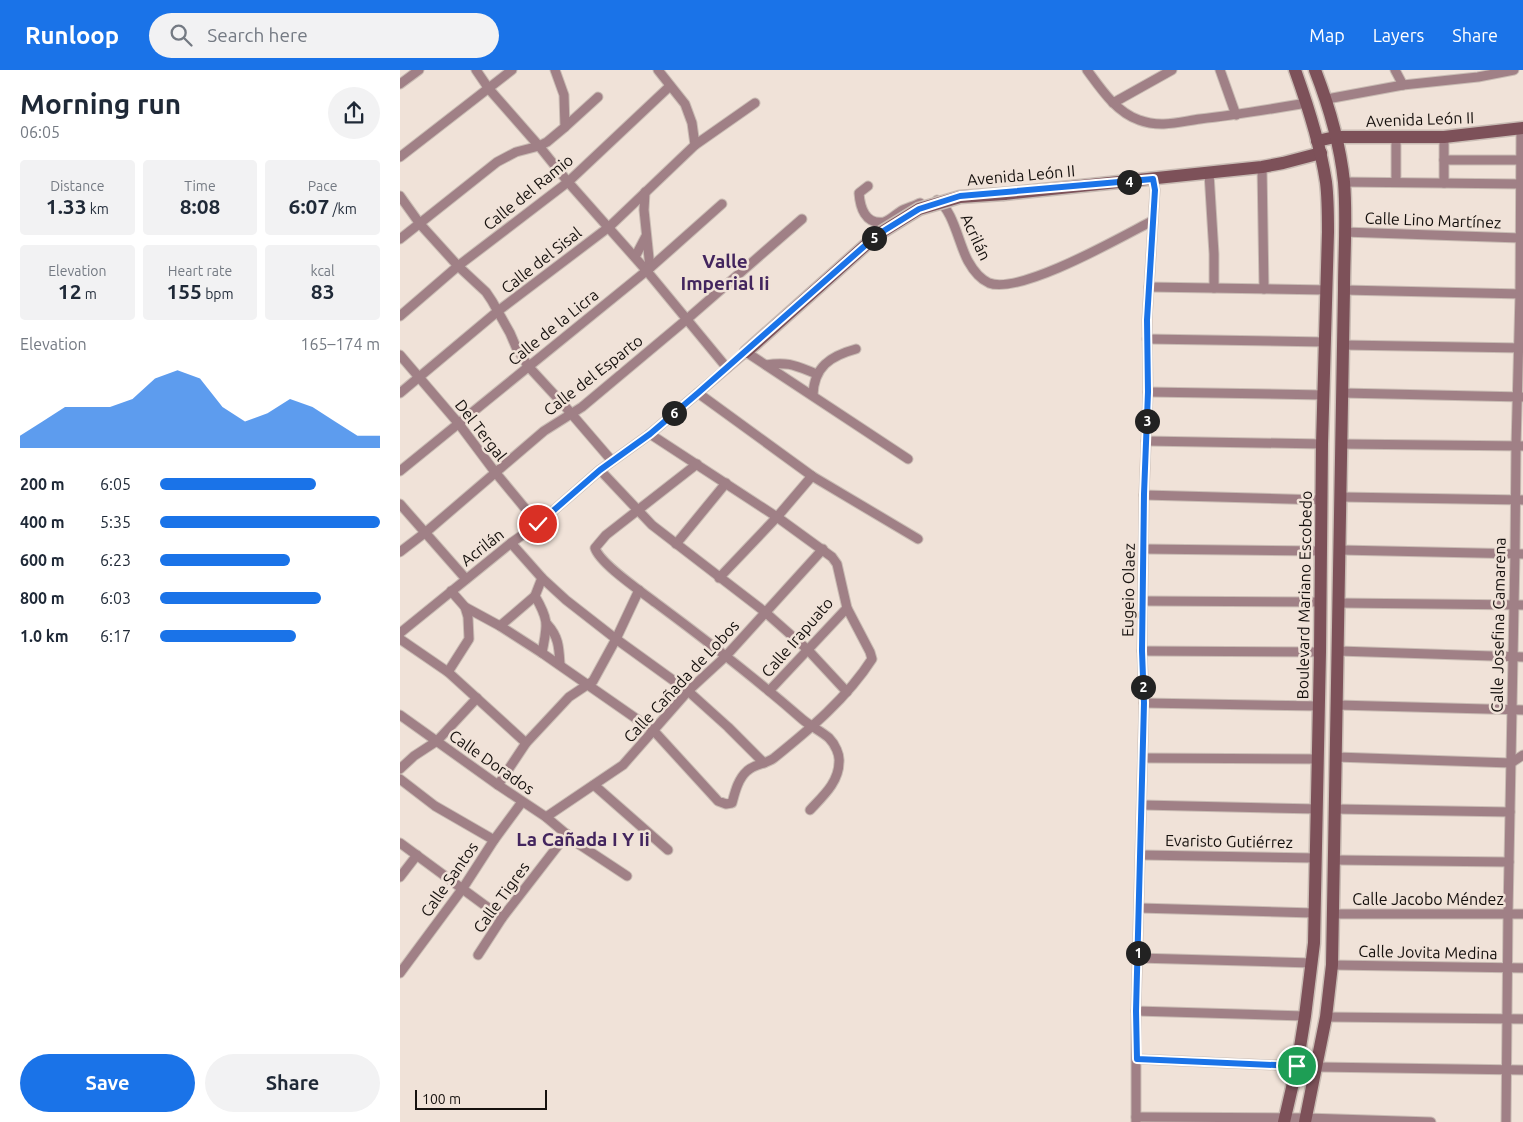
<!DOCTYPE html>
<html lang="en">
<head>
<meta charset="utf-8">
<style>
  body { margin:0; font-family:Ubuntu,sans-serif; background:#f2f2f3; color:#1f2937; height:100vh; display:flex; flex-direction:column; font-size:19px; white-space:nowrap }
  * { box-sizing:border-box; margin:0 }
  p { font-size:16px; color:#747a83 }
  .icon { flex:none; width:28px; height:28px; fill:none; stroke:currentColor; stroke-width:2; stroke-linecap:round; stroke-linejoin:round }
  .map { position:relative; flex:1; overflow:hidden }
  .sheet { display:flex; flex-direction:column; background:#fff; width:400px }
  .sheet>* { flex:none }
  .scale { position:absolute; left:15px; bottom:12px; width:132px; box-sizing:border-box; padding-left:5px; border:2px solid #16110e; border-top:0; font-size:14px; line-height:18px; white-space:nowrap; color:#16110e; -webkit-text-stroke:4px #f0e2d8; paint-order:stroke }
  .pin { position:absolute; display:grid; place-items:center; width:42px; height:42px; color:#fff; margin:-21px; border:2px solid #fff; border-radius:50%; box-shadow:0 1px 5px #0007 }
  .km { position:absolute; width:25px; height:25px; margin:-12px; border-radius:50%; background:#222; color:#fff; font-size:14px; line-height:25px; text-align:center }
  .round { display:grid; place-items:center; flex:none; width:52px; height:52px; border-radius:26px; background:#f2f2f3 }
  .summary { display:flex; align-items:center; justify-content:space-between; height:85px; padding:0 20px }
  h1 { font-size:28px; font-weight:700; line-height:38px }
  .metrics { display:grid; grid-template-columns:repeat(3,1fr); gap:8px; height:85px; padding:5px 20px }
  .metrics div { display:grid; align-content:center; border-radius:5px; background:#f2f2f3; text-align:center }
  .metrics b { font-size:21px; font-weight:700 }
  .metrics small { font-size:14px; font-weight:400 }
  .metrics p { font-size:14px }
  .chart { height:140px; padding:10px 20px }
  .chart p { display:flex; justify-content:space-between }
  .chart svg { width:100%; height:90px; margin-top:5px; fill:#1a73e8; opacity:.7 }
  .action { display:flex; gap:10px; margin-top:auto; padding:10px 20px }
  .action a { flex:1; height:58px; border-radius:30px; background:#1a73e8; color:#fff; font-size:20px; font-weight:700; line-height:58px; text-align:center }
  .action a+a { background:#f2f2f3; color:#1f2937 }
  ul { padding:0 20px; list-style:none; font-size:16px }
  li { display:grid; grid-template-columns:80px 60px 1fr; align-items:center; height:38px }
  li i { height:12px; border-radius:6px; background:#1a73e8 }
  header { display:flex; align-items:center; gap:30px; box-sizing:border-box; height:70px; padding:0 25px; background:#1a73e8; color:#fff }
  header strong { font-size:24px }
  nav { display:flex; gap:28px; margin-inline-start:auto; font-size:18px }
  .search { width:350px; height:45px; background:#f2f2f3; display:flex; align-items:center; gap:12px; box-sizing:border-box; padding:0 18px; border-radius:28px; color:#747a83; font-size:19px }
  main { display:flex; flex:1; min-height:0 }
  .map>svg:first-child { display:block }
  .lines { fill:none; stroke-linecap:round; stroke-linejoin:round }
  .street-casing { stroke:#c9bcb4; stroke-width:11 }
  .secondary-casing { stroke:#c9bcb4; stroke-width:15 }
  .street { stroke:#a08086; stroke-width:9 }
  .secondary { stroke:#7d5159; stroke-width:12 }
  .secondary-bridge-casing { stroke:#c9bcb4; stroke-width:15; stroke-linecap:butt }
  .secondary-bridge { stroke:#7d5159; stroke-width:12 }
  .route-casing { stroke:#fff; stroke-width:10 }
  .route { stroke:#1a73e8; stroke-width:6 }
  .labels { text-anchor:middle; stroke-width:5; stroke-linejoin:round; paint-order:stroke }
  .street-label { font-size:16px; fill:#16110e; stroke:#f0e2d8 }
  .quarter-label { font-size:19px; font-weight:bold; fill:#43255e; stroke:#f0e2d8 }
</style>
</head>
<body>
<header>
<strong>Runloop</strong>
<div class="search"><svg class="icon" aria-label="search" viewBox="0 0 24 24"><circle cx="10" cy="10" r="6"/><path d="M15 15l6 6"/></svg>Search here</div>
<nav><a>Map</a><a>Layers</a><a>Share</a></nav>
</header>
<main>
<section class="sheet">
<div class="summary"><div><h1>Morning run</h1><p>06:05</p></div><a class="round"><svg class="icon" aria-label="share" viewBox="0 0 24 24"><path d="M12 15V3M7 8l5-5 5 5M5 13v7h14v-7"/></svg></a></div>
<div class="metrics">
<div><p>Distance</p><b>1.33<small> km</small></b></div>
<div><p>Time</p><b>8:08</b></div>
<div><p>Pace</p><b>6:07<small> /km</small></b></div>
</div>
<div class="metrics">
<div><p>Elevation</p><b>12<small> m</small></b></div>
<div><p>Heart rate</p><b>155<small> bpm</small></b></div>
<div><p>kcal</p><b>83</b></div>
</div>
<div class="chart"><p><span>Elevation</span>165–174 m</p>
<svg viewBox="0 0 160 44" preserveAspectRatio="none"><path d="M0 44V38L10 31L20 24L30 24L40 24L50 20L60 10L70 6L80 10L90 24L100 31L110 27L120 20L130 24L140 31L150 38L160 38V44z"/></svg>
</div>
<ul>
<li><b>200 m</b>6:05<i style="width:71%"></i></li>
<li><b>400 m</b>5:35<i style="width:100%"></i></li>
<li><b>600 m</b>6:23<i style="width:59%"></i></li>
<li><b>800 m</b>6:03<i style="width:73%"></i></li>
<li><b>1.0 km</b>6:17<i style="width:62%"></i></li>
</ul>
<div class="action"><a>Save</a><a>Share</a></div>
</section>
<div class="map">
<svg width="1123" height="1052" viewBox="0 0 1123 1052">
  <rect width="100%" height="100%" fill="#f0e2d8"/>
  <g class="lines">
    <g class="street-casing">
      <g id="street">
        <path d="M76,0L89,19L139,76L168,112L246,200L327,298"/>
        <path d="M258,0L285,34L292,53L295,75"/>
        <path d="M687,0C701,19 716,42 739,50C760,58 779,52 800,49C836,45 871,39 907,33"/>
        <path d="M820,0L836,45"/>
        <path d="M995,0L1003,15"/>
        <path d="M0,14L19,0"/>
        <path d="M927,29L1003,15L1078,7L1114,0"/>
        <path d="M713,33L772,0"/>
        <path d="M165,57L198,27"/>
        <path d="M996,67V112"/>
        <path d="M1044,67V113"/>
        <path d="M0,87L112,0"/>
        <path d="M1044,90H1121"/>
        <path d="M862,97L864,219"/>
        <path d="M809,103L814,184V218"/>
        <path d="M944,112L1121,114"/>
        <path d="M468,116L459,123C460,137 465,155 484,152C490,150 496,144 501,141C507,138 514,136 520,133"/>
        <path d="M245,122L244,140L250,198"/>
        <path d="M0,126L20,154L58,196L86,222L92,231L110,263L116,277L128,296L163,334L212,391"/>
        <path d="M537,130C553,139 559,175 568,191C573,200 580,209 589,213C620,225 721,167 752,151"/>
        <path d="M944,162L1120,168"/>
        <path d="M0,169L97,92L116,82L139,76L147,72L165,57L164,25L155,0"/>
        <path d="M235,187L246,166"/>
        <path d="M749,217L927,220"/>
        <path d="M944,220L1123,224"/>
        <path d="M0,246L58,196L168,112L270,16"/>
        <path d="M747,269L925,272"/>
        <path d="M943,275L1123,278"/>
        <path d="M0,285L59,354L95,402L138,454"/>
        <path d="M366,295C388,291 396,296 417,304"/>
        <path d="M748,322L924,325"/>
        <path d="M0,323L98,241L209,157L295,75L355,33"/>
        <path d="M298,323L412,406L518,469"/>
        <path d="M942,323L1123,327"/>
        <path d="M413,325C414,297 430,286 456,279"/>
        <path d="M746,371L922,374"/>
        <path d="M941,374L1123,376"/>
        <path d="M297,394L206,465L195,478C200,494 242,522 256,533C306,570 355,608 402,649C410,656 421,661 429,668C435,674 440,685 439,692C439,712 423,726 410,740"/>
        <path d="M200,400L252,455L365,542L408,580L447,622"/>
        <path d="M0,401L250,198L322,134"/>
        <path d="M744,425L922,430"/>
        <path d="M941,427L1123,430"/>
        <path d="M0,434L66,509"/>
        <path d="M111,473L142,508L166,530L216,569L288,621L328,657L364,693"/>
        <path d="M276,474L326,413"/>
        <path d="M744,479L921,481"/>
        <path d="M940,480L1123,484"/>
        <path d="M0,482L26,462L144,361L182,337L286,250L402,149"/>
        <path d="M142,508L135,526C150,552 147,555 142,583"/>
        <path d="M319,508L377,447L412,406"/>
        <path d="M51,521L65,537L100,556L142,583L254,661L318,731L326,734L332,733C335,722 338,709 347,701C354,694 366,694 374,688C410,659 447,628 472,589L470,582L447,538L437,494L432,487L377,447L250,364"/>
        <path d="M743,531L921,532"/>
        <path d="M939,533L1123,535"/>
        <path d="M147,554C159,567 159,578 160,595"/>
        <path d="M100,556L135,526"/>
        <path d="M0,563L111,473L138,454L200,400L250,364L346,282L508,389"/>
        <path d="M0,569L48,602L126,673"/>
        <path d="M742,581L920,582"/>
        <path d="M938,581L1123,587"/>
        <path d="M48,602L69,569L68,547L65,537"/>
        <path d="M369,621L447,538"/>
        <path d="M744,633L919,636"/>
        <path d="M937,635L1123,640"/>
        <path d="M0,645L98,715L146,747L177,773L227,806"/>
        <path d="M936,687L1111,693L1123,685"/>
        <path d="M743,688L918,689"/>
        <path d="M0,699L14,686L37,671L77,628"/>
        <path d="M0,709L35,736L94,770"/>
        <path d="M98,715L126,673L169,627L193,611L216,569L239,520"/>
        <path d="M194,715L268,780"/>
        <path d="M742,735L917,739"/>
        <path d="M935,739L1110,742"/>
        <path d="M146,747L223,695L288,621L325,587L423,479"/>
        <path d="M0,773L102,848"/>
        <path d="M741,785L915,788"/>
        <path d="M935,790L1109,792"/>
        <path d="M0,807L17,785"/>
        <path d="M739,838L914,843"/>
        <path d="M934,844H1123"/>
        <path d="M78,885L102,848L167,764"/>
        <path d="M738,888L912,893"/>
        <path d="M932,895L1123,898"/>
        <path d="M0,903L63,818L94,770L122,732"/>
        <path d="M736,941L905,946"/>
        <path d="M926,947L1123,949"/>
        <path d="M737,989L897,996"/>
        <path d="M917,997L1123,1000"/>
        <path d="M736,1047L906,1048L1031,1052"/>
        <path d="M736,1052V941L744,633L742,581L744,425L748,322L747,250L755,120L753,109"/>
        <path d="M1106,1052L1108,843L1115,484L1116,376L1120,224L1121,58"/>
      </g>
    </g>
    <g class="secondary-casing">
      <g id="secondary">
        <path d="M917,71L935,67H1044L1123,58"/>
        <path d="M604,124L862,97L883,93L921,83"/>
        <path d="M346,282L477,165"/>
        <path d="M884,1052L897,996L905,946L914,873L920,582L922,374L928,162C928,145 928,128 926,112C920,73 908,36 895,0"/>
        <path d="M905,1052L926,947L932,895L944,220C944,184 947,148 944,112C940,74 929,36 915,0"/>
      </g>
    </g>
    <use href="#street" class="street"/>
    <use href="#secondary" class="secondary"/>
    <g class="secondary-bridge-casing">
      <path id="secondary-bridge" d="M477,165L519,139L560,127L604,124"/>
    </g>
    <use href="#secondary-bridge" class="secondary-bridge"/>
  </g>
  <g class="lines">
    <g class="route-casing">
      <path id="route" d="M138,454L200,400L250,364L298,323L477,165L519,139L560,126L753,109L755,120L747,250L748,322L744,424L742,581L744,633L736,941L737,989L897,996"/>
    </g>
    <use href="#route" class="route"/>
  </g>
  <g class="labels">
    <g class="street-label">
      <text transform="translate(1020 49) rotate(-2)" y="6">Avenida León II</text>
      <text transform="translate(621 105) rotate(-5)" y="6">Avenida León II</text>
      <text transform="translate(128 122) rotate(-39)" y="6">Calle del Ramio</text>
      <text transform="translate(1033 150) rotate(2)" y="6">Calle Lino Martínez</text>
      <text transform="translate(576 167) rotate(65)" y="6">Acrilán</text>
      <text transform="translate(141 190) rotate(-38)" y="6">Calle del Sisal</text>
      <text transform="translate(153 257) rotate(-39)" y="6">Calle de la Licra</text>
      <text transform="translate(193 305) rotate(-38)" y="6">Calle del Esparto</text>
      <text transform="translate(81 360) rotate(52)" y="6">Del Tergal</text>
      <text transform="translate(82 477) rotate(-38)" y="6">Acrilán</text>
      <text transform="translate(728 520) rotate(-89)" y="6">Eugeio Olaez</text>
      <text transform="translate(904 525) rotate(-89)" y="6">Boulevard Mariano Escobedo</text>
      <text transform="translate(1098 555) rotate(-89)" y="6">Calle Josefina Camarena</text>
      <text transform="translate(397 567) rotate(-49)" y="6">Calle Irapuato</text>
      <text transform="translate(281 611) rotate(-47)" y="6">Calle Cañada de Lobos</text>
      <text transform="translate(92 692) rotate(35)" y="6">Calle Dorados</text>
      <text transform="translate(829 771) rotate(1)" y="6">Evaristo Gutiérrez</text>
      <text transform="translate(49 809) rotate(-55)" y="6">Calle Santos</text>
      <text transform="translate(101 827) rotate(-54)" y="6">Calle Tigres</text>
      <text x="1028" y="835">Calle Jacobo Méndez</text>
      <text transform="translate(1028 882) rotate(1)" y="6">Calle Jovita Medina</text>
    </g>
    <g class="quarter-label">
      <text x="325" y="198">Valle<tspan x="325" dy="22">Imperial Ii</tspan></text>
      <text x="183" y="776">La Cañada I Y Ii</text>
    </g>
  </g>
</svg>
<div class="scale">100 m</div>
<div class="pin" style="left:897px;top:996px;background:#1e9e55"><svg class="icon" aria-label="arrive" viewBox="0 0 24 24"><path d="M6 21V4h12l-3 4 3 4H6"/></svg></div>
<div class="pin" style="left:138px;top:454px;background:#d93025"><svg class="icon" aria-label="check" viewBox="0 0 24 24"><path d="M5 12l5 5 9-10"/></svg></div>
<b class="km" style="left:738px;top:883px">1</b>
<b class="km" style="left:743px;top:617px">2</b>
<b class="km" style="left:747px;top:351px">3</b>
<b class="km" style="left:729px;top:112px">4</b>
<b class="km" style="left:474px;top:168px">5</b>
<b class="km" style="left:274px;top:343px">6</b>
</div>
</main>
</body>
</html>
